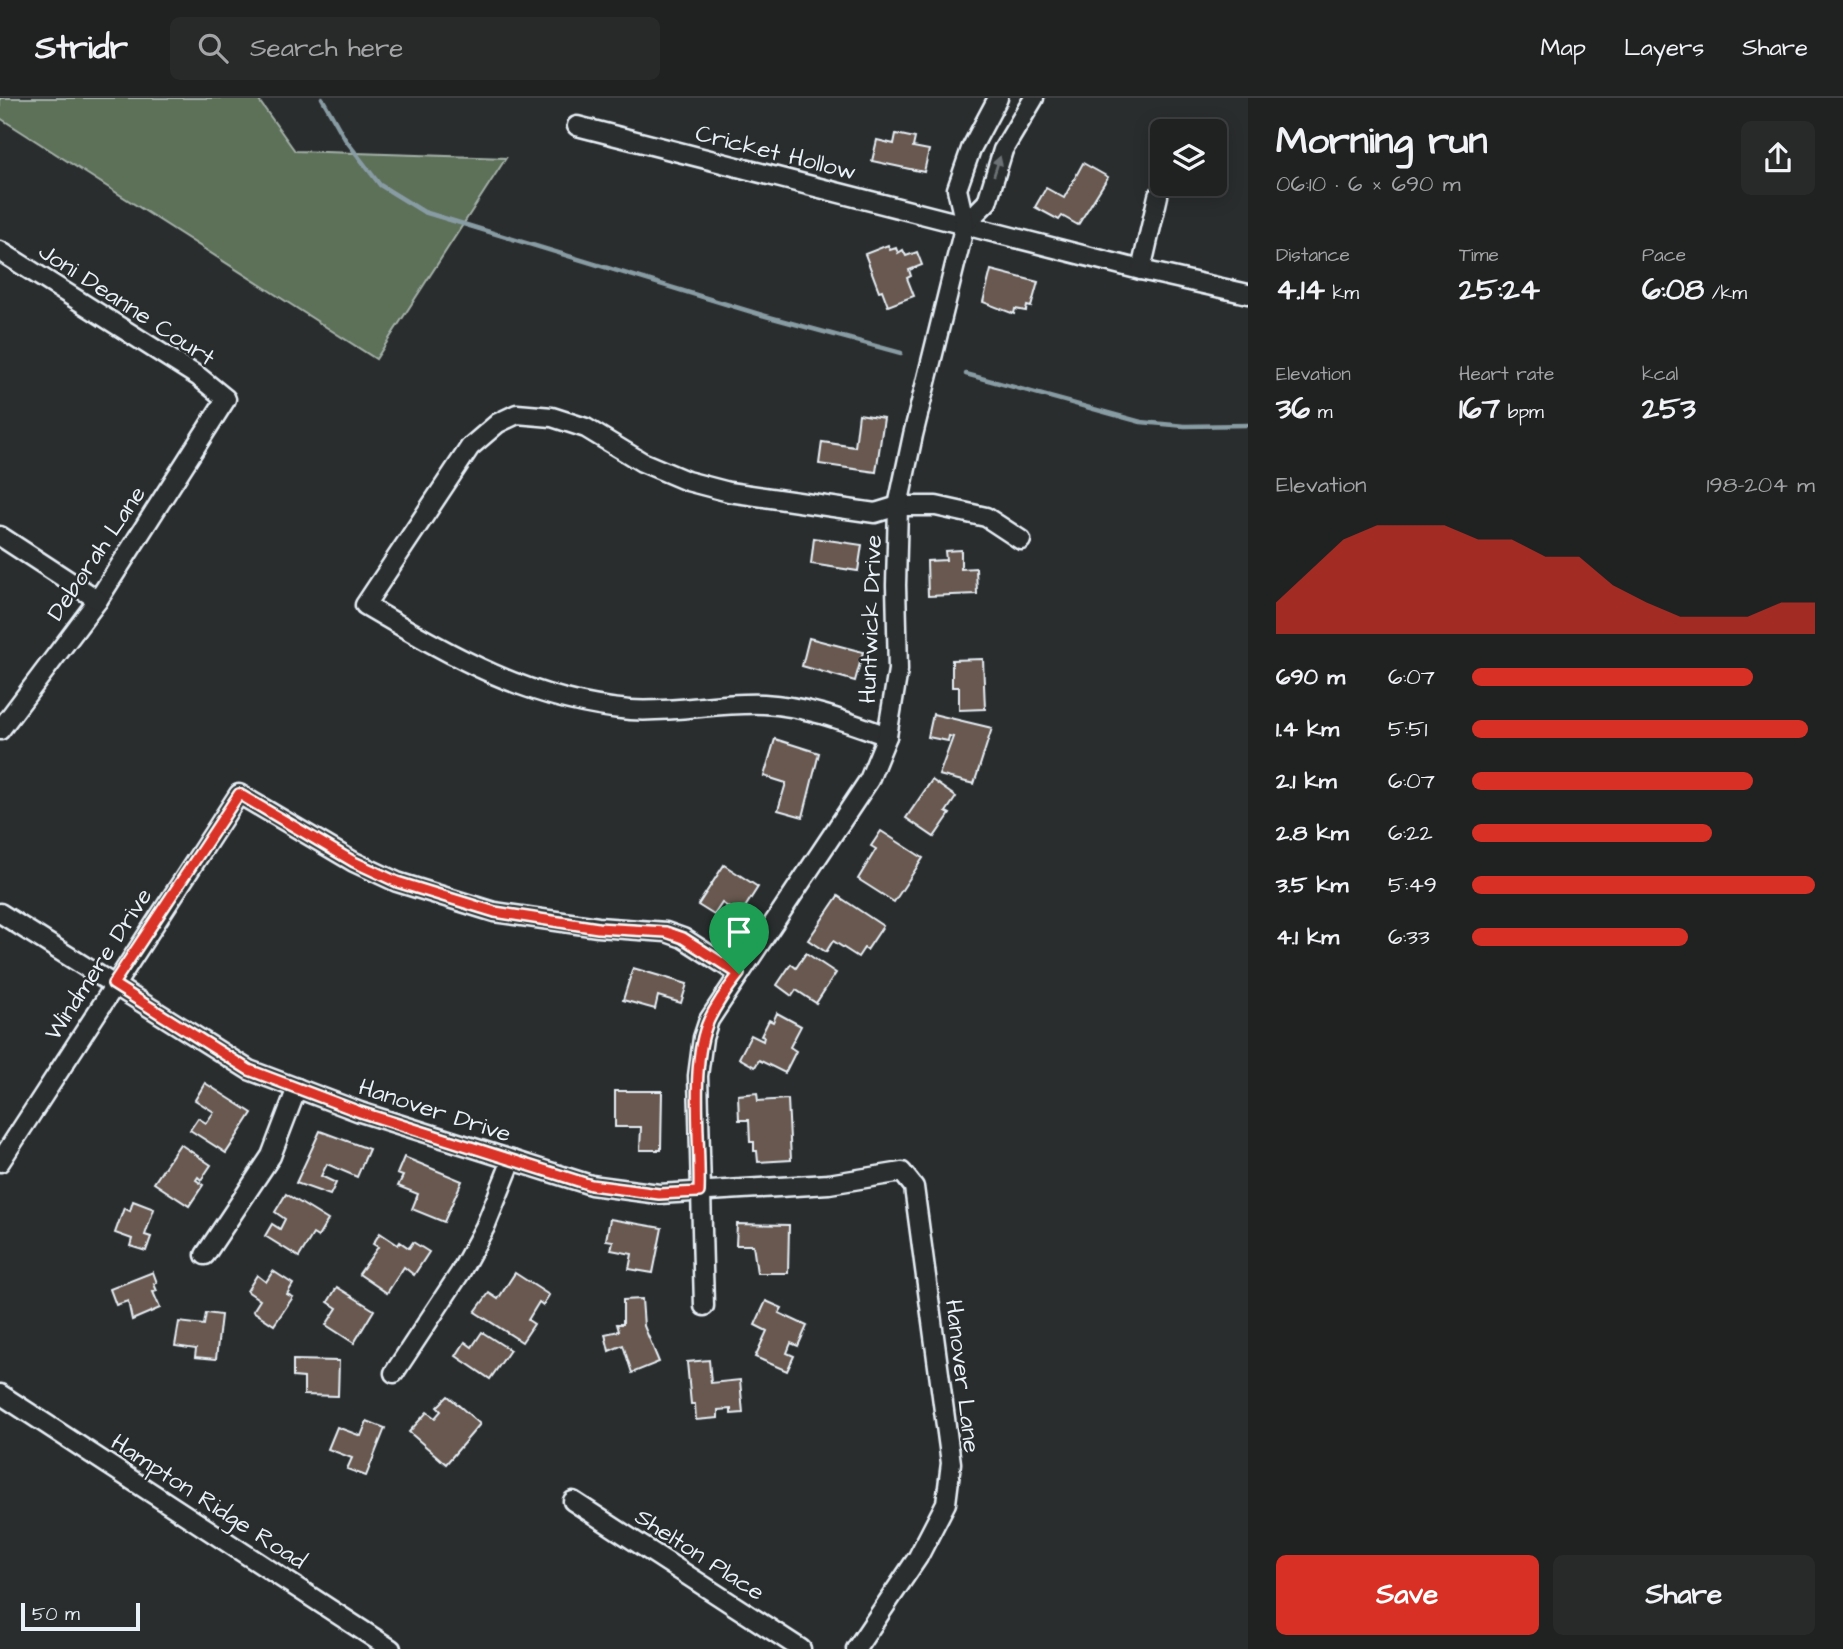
<!DOCTYPE html>
<html lang="en">
<head>
<meta charset="utf-8">
<style>
  body { margin:0; font-family:"Architects Daughter",sans-serif; background:#282a2a; color:#f1f3f6; height:100vh; display:flex; flex-direction:column; font-size:26px; white-space:nowrap }
  * { box-sizing:border-box; margin:0 }
  p { font-size:23px; color:#a2a4a5 }
  .icon { flex:none; width:38px; height:38px; fill:none; stroke:currentColor; stroke-width:2; stroke-linecap:round; stroke-linejoin:round }
  .map { position:relative; flex:1; overflow:hidden }
  .side { display:flex; flex-direction:column; background:#202222; width:595px }
  .side>* { flex:none }
  .fabs { position:absolute; left:1150px; top:21px; display:grid; gap:14px }
  .fabs a { display:grid; place-items:center; width:77px; height:77px; border-radius:10px; background:#202222; box-shadow:0 4px 18px #0003,0 0 0 2px #3d3f40; font-size:35px }
  .scale { position:absolute; left:21px; bottom:18px; width:119px; box-sizing:border-box; padding-left:7px; border:4px solid #e8f1f8; border-top:0; font-size:19px; line-height:24px; white-space:nowrap; color:#e8f1f8; -webkit-text-stroke:5px #2a2d2e; paint-order:stroke }
  .pin { position:absolute; display:grid; place-items:center; width:60px; height:60px; color:#fff; margin:-72px -30px; border-radius:50% 50% 50% 0; rotate:-45deg; box-shadow:0 0 7px #0007 }
  .pin .icon { rotate:45deg }
  .round { display:grid; place-items:center; flex:none; width:74px; height:74px; border-radius:10px; background:#282a2a }
  .overview { display:flex; align-items:center; justify-content:space-between; height:119px; padding:0 28px }
  h1 { font-size:38px; font-weight:800; line-height:52px }
  .metrics { display:grid; grid-template-columns:repeat(3,1fr); gap:10px; height:119px; padding:7px 28px }
  .metrics div { display:grid; align-content:center }
  .metrics b { font-size:30px; font-weight:800 }
  .metrics small { font-size:19px; font-weight:400 }
  .metrics p { font-size:19px }
  .chart { height:196px; padding:14px 28px }
  .chart p { display:flex; justify-content:space-between }
  .chart svg { width:100%; height:126px; margin-top:7px; fill:#d93025; opacity:.7 }
  .action { display:flex; gap:14px; margin-top:auto; padding:14px 28px }
  .action a { flex:1; height:80px; border-radius:10px; background:#d93025; color:#fff; font-size:28px; font-weight:800; line-height:80px; text-align:center }
  .action a+a { background:#282a2a; color:#f1f3f6 }
  ul { padding:0 28px; list-style:none; font-size:23px }
  li { display:grid; grid-template-columns:112px 84px 1fr; align-items:center; height:52px }
  li i { height:18px; border-radius:9px; background:#d93025 }
  header { display:flex; align-items:center; gap:42px; box-sizing:border-box; height:98px; padding:0 35px; background:#202222; border-bottom:2px solid #3d3f40 }
  header strong { font-size:33px }
  nav { display:flex; gap:38px; margin-inline-start:auto; font-size:24px }
  .search { width:490px; height:63px; background:#282a2a; display:flex; align-items:center; gap:18px; box-sizing:border-box; padding:0 24px; border-radius:10px; color:#a2a4a5; font-size:26px }
  main { display:flex; flex:1; min-height:0 }
  .map>svg:first-child { display:block }
  .green { fill:#5d6f59; stroke:#a2b0a8; stroke-width:2 }
  .lines { fill:none; stroke-linecap:round; stroke-linejoin:round }
  .stream { stroke:#889ca4; stroke-width:4.5 }
  .building { fill:#67584f; stroke:#e8f1f8; stroke-width:2 }
  .minor-casing { stroke:#e8f1f8; stroke-width:23 }
  .minor { stroke:#2a2d2e; stroke-width:18 }
  .oneway { fill:#6c7275 }
  .route-casing { stroke:#fff; stroke-width:14 }
  .route { stroke:#d93025; stroke-width:9 }
  .labels { text-anchor:middle; stroke-width:5; stroke-linejoin:round; paint-order:stroke }
  .street-label { font-size:24px; fill:#e8f1f8; stroke:#2a2d2e }
</style>
</head>
<body>
<header>
<strong>Stridr</strong>
<div class="search"><svg class="icon" aria-label="search" viewBox="0 0 24 24"><circle cx="10" cy="10" r="6"/><path d="M15 15l6 6"/></svg>Search here</div>
<nav><a>Map</a><a>Layers</a><a>Share</a></nav>
</header>
<main>
<div class="map">
<svg width="1248" height="1551" viewBox="0 0 1248 1551">
  <rect width="100%" height="100%" fill="#2a2d2e"/>
  <filter id="ink" filterUnits="userSpaceOnUse"><feTurbulence type="fractalNoise" baseFrequency=".0143" numOctaves="2"/><feDisplacementMap in="SourceGraphic" scale="14" xChannelSelector="R" yChannelSelector="G"/><feConvolveMatrix kernelMatrix="1 2 1 2 8 2 1 2 1" color-interpolation-filters="sRGB"/></filter>
  <g filter="url(#ink)">
    <path class="green" d="M0,0H257L295,53L506,60L376,261L0,20Z"/>
    <g class="lines">
      <g class="stream">
        <path d="M322,0L345,41L380,87L424,114L762,217L901,255"/>
        <path d="M966,276L1141,324L1185,328L1248,327"/>
      </g>
    </g>
    <g class="building">
      <path d="M896,36L915,40L913,49L929,52L924,74L872,63L877,42L894,46Z"/>
      <path d="M1083,65L1108,79L1078,127L1062,118L1059,122L1035,109L1046,90L1064,100Z"/>
      <path d="M888,147L890,152L896,150L898,155L903,152L906,158L917,154L922,167L909,172L911,178L907,180L914,198L888,208L882,192L879,193L865,156Z"/>
      <path d="M991,172L1038,184L1031,209L1027,208L1026,213L1015,211L1014,216L983,204Z"/>
      <path d="M859,316L884,320L876,374L819,366L822,344L855,349Z"/>
      <path d="M814,440L862,447L858,473L811,466Z"/>
      <path d="M961,452V471L976,470L977,496L928,498L927,463L946,462L945,453Z"/>
      <path d="M809,540L863,554L855,583L802,568Z"/>
      <path d="M983,561L985,611L959,612V589H952V562Z"/>
      <path d="M933,616L992,630L974,686L939,677L953,639L949,638L948,643L928,639Z"/>
      <path d="M775,641L819,655L803,719L778,712L786,685L764,678Z"/>
      <path d="M932,682L956,699L946,714L950,716L934,739L906,720Z"/>
      <path d="M881,733L923,760L894,804L858,781L876,751L871,748Z"/>
      <path d="M724,767L758,789L740,817L722,805L714,817L698,807Z"/>
      <path d="M838,798L883,828L867,852L864,850L858,859L833,843L826,854L808,842Z"/>
      <path d="M806,855L836,875L816,905L796,892L792,898L777,887L791,866L796,870Z"/>
      <path d="M633,870L687,886L681,905L658,898L655,911L623,902Z"/>
      <path d="M777,915L801,928L790,949L796,953L785,975L759,962L755,969L739,960L751,937L763,943L764,939L761,938L769,922L773,924Z"/>
      <path d="M205,985L252,1015L226,1055L190,1032L198,1020L206,1025L214,1014L195,1002Z"/>
      <path d="M615,993H662L661,1052H640L641,1029H615Z"/>
      <path d="M757,995L758,1003L788,1001L791,1062L758,1064L757,1053H754V1044H750L749,1022H739L738,997Z"/>
      <path d="M320,1033L369,1051L357,1079L327,1066L321,1078L336,1085L330,1097L296,1085Z"/>
      <path d="M180,1046L211,1067L201,1082L198,1079L196,1082L203,1087L189,1108L154,1085Z"/>
      <path d="M404,1059L462,1083L444,1124L412,1111L418,1096L398,1088L403,1078L397,1076Z"/>
      <path d="M286,1096L328,1122L318,1139L313,1136L299,1159L265,1138L272,1126L280,1131L285,1121L275,1114Z"/>
      <path d="M133,1103L154,1111L145,1137L151,1139L146,1153L130,1148L132,1141L115,1135L124,1110L130,1113Z"/>
      <path d="M610,1121L662,1130L653,1175L629,1171L632,1156L611,1152L613,1143L606,1142Z"/>
      <path d="M737,1126L789,1127L788,1175H757L753,1147H736Z"/>
      <path d="M380,1135L398,1147L400,1144L409,1150L413,1144L429,1154L414,1177L404,1169L387,1195L359,1176L378,1149L373,1146Z"/>
      <path d="M273,1173L293,1186L287,1196L293,1199L274,1227L253,1213L260,1202L247,1193L257,1177L266,1184Z"/>
      <path d="M153,1174L157,1185L154,1186L157,1193L153,1194L160,1210L132,1222L128,1203L116,1207L110,1191Z"/>
      <path d="M515,1175L549,1197L543,1207L539,1204L528,1222L534,1226L522,1244L475,1214L489,1195L498,1201Z"/>
      <path d="M337,1189L374,1212L354,1245L326,1227L337,1210L328,1204Z"/>
      <path d="M642,1201L644,1228L659,1264L632,1275L623,1247L609,1253L605,1236L619,1233L617,1226H623V1202Z"/>
      <path d="M766,1203L782,1210L779,1215L807,1228L798,1248L791,1245L787,1255L794,1258L787,1273L755,1259L767,1233L755,1227Z"/>
      <path d="M206,1215L221,1217L216,1261L195,1259L196,1251L175,1248L179,1224L204,1227Z"/>
      <path d="M482,1234L510,1252L490,1281L456,1258L465,1244L472,1249Z"/>
      <path d="M293,1262L339,1263L338,1298L304,1297V1280L293,1279Z"/>
      <path d="M709,1262L711,1285L740,1282L743,1315L731,1316V1311L718,1312V1320L696,1322L695,1306H691L687,1264Z"/>
      <path d="M448,1298L480,1326L446,1366L409,1334L427,1314L435,1320L441,1313L437,1309Z"/>
      <path d="M367,1323L385,1330L366,1378L347,1371L352,1360L328,1351L337,1329L361,1338Z"/>
    </g>
    <g class="lines">
      <g class="minor-casing">
        <g id="minor">
          <path d="M577,28L1141,172L1248,196"/>
          <path d="M965,126L987,104L1003,52L1034,0"/>
          <path d="M0,153L199,279L226,301L98,502L0,632"/>
          <path d="M1141,172L1158,98"/>
          <path d="M0,438L98,502"/>
          <path d="M887,638C848,624 806,608 764,606C719,604 675,615 630,612C527,603 452,558 365,507L470,349L498,325L517,316L552,319L586,330L642,364L687,383L729,394L875,415L898,408H936L986,419L1021,442"/>
          <path d="M0,815L249,972L360,1014L591,1087L659,1096L829,1086L902,1074L914,1089L951,1365L946,1405L918,1459L856,1551"/>
          <path d="M0,1064L239,696L354,764L397,784L494,814L598,829L666,834L683,840L739,876"/>
          <path d="M205,1157L271,1058L297,990"/>
          <path d="M704,1208L698,978L703,940L709,922L869,682L887,638L898,572L896,487L898,408L913,337L965,126L957,91L971,51L998,0"/>
          <path d="M394,1275L460,1175L485,1129L512,1062"/>
          <path d="M0,1296L391,1551"/>
          <path d="M573,1403L801,1551"/>
        </g>
      </g>
      <use href="#minor" class="minor"/>
    </g>
    <defs><path id="oneway-solid" d="M-6-.8H1V-3.2L6.5 0L1 3.2V.8H-6Z" transform="scale(1.75)"/></defs>
    <use class="oneway" href="#oneway-solid" transform="translate(997 68) rotate(-72)"/>
  </g>
  <g class="lines" filter="url(#ink)">
    <g class="route-casing">
      <path id="route" d="M239,696L354,764L397,784L495,814L598,830L666,834L683,840L739,876C728,890 717,905 709,922C689,965 701,1045 699,1094L659,1096L591,1087L360,1014L249,972L113,886Z"/>
    </g>
    <use href="#route" class="route"/>
  </g>
  <g class="labels">
    <g class="street-label">
      <text transform="translate(776 54) rotate(14)" y="8">Cricket Hollow</text>
      <text transform="translate(127 206) rotate(33)" y="8">Joni Deanne Court</text>
      <text transform="translate(96 455) rotate(-56)" y="8">Deborah Lane</text>
      <text transform="translate(870 521) rotate(-88)" y="8">Huntwick Drive</text>
      <text transform="translate(98 866) rotate(-57)" y="8">Windmere Drive</text>
      <text transform="translate(435 1012) rotate(18)" y="8">Hanover Drive</text>
      <text transform="translate(963 1278) rotate(83)" y="8">Hanover Lane</text>
      <text transform="translate(209 1403) rotate(33)" y="8">Hampton Ridge Road</text>
      <text transform="translate(700 1456) rotate(33)" y="8">Shelton Place</text>
    </g>
  </g>
</svg>
<div class="fabs">
<a><svg class="icon" aria-label="layers" viewBox="0 0 24 24"><path d="M12 4l9 5-9 5-9-5zM3 14l9 5 9-5"/></svg></a>
</div>
<div class="scale">50 m</div>
<div class="pin" style="left:739px;top:876px;background:#1e9e55"><svg class="icon" aria-label="arrive" viewBox="0 0 24 24"><path d="M6 21V4h12l-3 4 3 4H6"/></svg></div>
</div>
<section class="side">
<div class="overview"><div><h1>Morning run</h1><p>06:10 · 6 × 690 m</p></div><a class="round"><svg class="icon" aria-label="share" viewBox="0 0 24 24"><path d="M12 15V3M7 8l5-5 5 5M5 13v7h14v-7"/></svg></a></div>
<div class="metrics">
<div><p>Distance</p><b>4.14<small> km</small></b></div>
<div><p>Time</p><b>25:24</b></div>
<div><p>Pace</p><b>6:08<small> /km</small></b></div>
</div>
<div class="metrics">
<div><p>Elevation</p><b>36<small> m</small></b></div>
<div><p>Heart rate</p><b>167<small> bpm</small></b></div>
<div><p>kcal</p><b>253</b></div>
</div>
<div class="chart"><p><span>Elevation</span>198–204 m</p>
<svg viewBox="0 0 160 44" preserveAspectRatio="none"><path d="M0 44V33L10 22L20 11L30 6L40 6L50 6L60 11L70 11L80 17L90 17L100 27L110 33L120 38L130 38L140 38L150 33L160 33V44z"/></svg>
</div>
<ul>
<li><b>690 m</b>6:07<i style="width:82%"></i></li>
<li><b>1.4 km</b>5:51<i style="width:98%"></i></li>
<li><b>2.1 km</b>6:07<i style="width:82%"></i></li>
<li><b>2.8 km</b>6:22<i style="width:70%"></i></li>
<li><b>3.5 km</b>5:49<i style="width:100%"></i></li>
<li><b>4.1 km</b>6:33<i style="width:63%"></i></li>
</ul>
<div class="action"><a>Save</a><a>Share</a></div>
</section>
</main>
</body>
</html>
